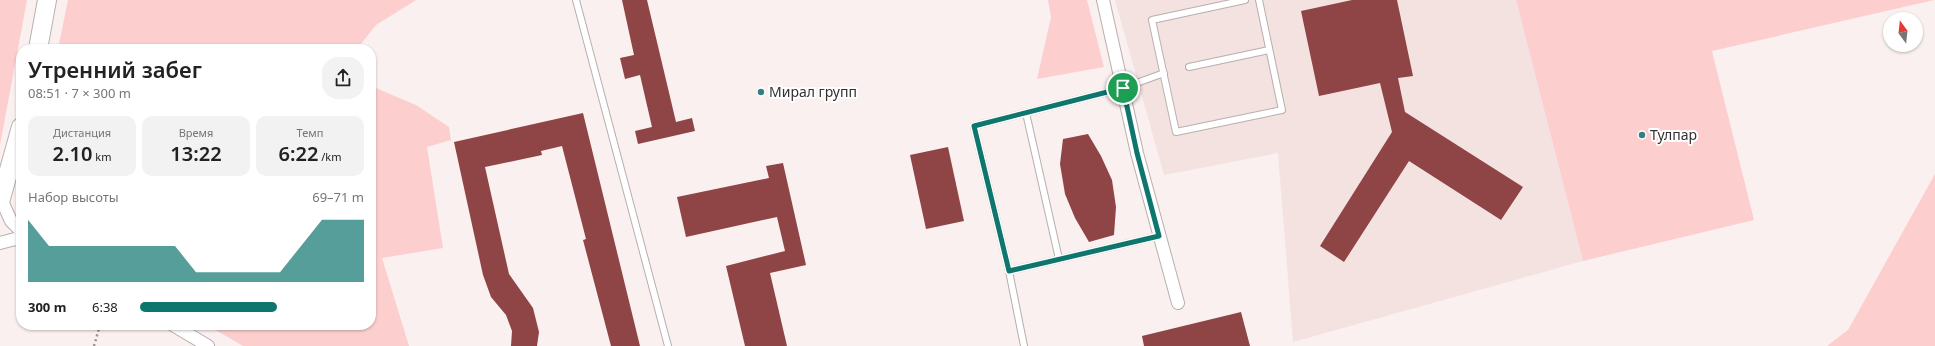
<!DOCTYPE html>
<html lang="ru">
<head>
<meta charset="utf-8">
<style>
  body { margin:0; font-family:"Noto Sans",sans-serif; background:#f2f2f2; color:#222; height:100vh; display:flex; flex-direction:column; font-size:15px; white-space:nowrap }
  * { box-sizing:border-box; margin:0 }
  p { font-size:13px; color:#767676 }
  .icon { flex:none; width:22px; height:22px; fill:none; stroke:currentColor; stroke-width:2; stroke-linecap:round; stroke-linejoin:round }
  .map { position:relative; flex:1; overflow:hidden }
  .sheet { position:absolute; left:16px; top:44px; width:360px; height:286px; display:flex; flex-direction:column; background:#fff; border-radius:16px; box-shadow:0 1px 3px #0004 }
  .sheet>* { flex:none }
  .needle { width:26px; rotate:345deg }
  .fabs { position:absolute; left:1883px; top:12px; display:grid; gap:8px }
  .fabs a { display:grid; place-items:center; width:40px; height:40px; border-radius:50%; background:#fff; box-shadow:0 1px 3px #0004; font-size:20px }
  .pin { position:absolute; display:grid; place-items:center; width:34px; height:34px; color:#fff; margin:-17px; border:2px solid #fff; border-radius:50%; box-shadow:0 1px 4px #0007 }
  .round { display:grid; place-items:center; flex:none; width:42px; height:42px; border-radius:16px; background:#f2f2f2 }
  .head { display:flex; align-items:center; justify-content:space-between; height:68px; padding:0 12px }
  h1 { font-size:22px; font-weight:600; line-height:30px }
  .stats { display:grid; grid-template-columns:repeat(3,1fr); gap:6px; height:68px; padding:4px 12px }
  .stats div { display:grid; align-content:center; border-radius:10px; background:#f2f2f2; text-align:center }
  .stats b { font-size:20px; font-weight:600 }
  .stats small { font-size:11px; font-weight:400 }
  .stats p { font-size:11px }
  .chart { height:112px; padding:8px 12px }
  .chart p { display:flex; justify-content:space-between }
  .chart svg { width:100%; height:72px; margin-top:4px; fill:#0f766e; opacity:.7 }
  ul { padding:0 12px; list-style:none; font-size:13px }
  li { display:grid; grid-template-columns:64px 48px 1fr; align-items:center; height:30px }
  li i { height:10px; border-radius:5px; background:#0f766e }
  .map>svg:first-child { display:block }
  .built { fill:#f4e2e1 }
  .green { fill:#fccfce }
  .building { fill:#8f4445 }
  .lines { fill:none; stroke-linecap:round; stroke-linejoin:round }
  .lane-casing { stroke:#b7afae; stroke-width:8 }
  .street-casing { stroke:#b7afae; stroke-width:14 }
  .secondary-casing { stroke:#b7afae; stroke-width:20 }
  .path { stroke:#979090; stroke-width:2.5; stroke-dasharray:2 3; stroke-linecap:butt }
  .lane { stroke:#fff; stroke-width:6 }
  .street { stroke:#fff; stroke-width:12 }
  .secondary { stroke:#fff; stroke-width:18 }
  .route-casing { stroke:#fff; stroke-width:8 }
  .route { stroke:#0f766e; stroke-width:5 }
  .poi-dot { fill:#357e83; stroke:#fff; stroke-width:1.5 }
  .labels { text-anchor:middle; stroke-width:4; stroke-linejoin:round; paint-order:stroke }
  .poi-label { font-size:14px; fill:#333030; stroke:#fff; text-anchor:start }
</style>
</head>
<body>
<div class="map">
<svg width="1935" height="346" viewBox="0 0 1935 346">
  <rect width="100%" height="100%" fill="#faf0f0"/>
  <path class="built" d="M1115,0H1516L1583,261L1293,342L1278,153L1164,175Z"/>
  <g class="green">
    <path d="M0,0H27L0,145Z"/>
    <path d="M68,0H416L376,25L357,49H58Z"/>
    <path d="M1048,0H1087L1104,67L1037,79L1051,17Z"/>
    <path d="M1516,0H1934L1712,51L1754,220L1583,261Z"/>
    <path d="M371,86L416,105L449,127L451,140L427,147L443,248L382,258L409,346H243L207,325H371Z"/>
    <path d="M1935,174V346H1827L1848,330Z"/>
  </g>
  <g class="building">
    <path d="M622,0H647L676,122L692,118L695,131L638,144L635,131L652,127L640,75L625,79L620,58L634,55Z"/>
    <path d="M1352,0H1397L1413,76L1398,78L1405,112L1523,187L1501,220L1409,161L1344,262L1320,246L1392,132L1380,83L1319,96L1301,11Z"/>
    <path d="M583,113L640,346H611L583,240L586,239L562,146L541,151L542,155L485,167L509,274L533,308L539,332L537,346H511L512,331L506,315L491,297L483,275L454,142Z"/>
    <path d="M1088,134L1101,156L1112,180L1116,207L1114,235L1089,242L1075,218L1065,194L1060,164L1063,139Z"/>
    <path d="M948,147L964,221L926,229L910,155Z"/>
    <path d="M783,163L806,265L770,273L787,346H745L726,266L785,251L777,217L686,237L677,197L769,178L766,166Z"/>
    <path d="M1241,312L1250,346H1144L1142,336Z"/>
  </g>
  <g class="lines">
    <g class="lane-casing">
      <g id="lane">
        <path d="M576,0L668,346"/>
        <path d="M1245,0L1152,20L1176,132L1282,110L1259,0"/>
        <path d="M1189,67L1269,50"/>
        <path d="M1026,113L1059,259"/>
        <path d="M1009,271L974,126L1123,88L1164,73"/>
        <path d="M1024,346L1009,271L1159,236"/>
      </g>
    </g>
    <g class="street-casing">
      <g id="street">
        <path d="M1103,0L1137,153L1178,303"/>
        <path d="M1,199L11,221L21,231"/>
        <path d="M0,243L15,239L21,241"/>
        <path d="M173,325L208,346"/>
      </g>
    </g>
    <g class="secondary-casing">
      <g id="secondary">
        <path d="M38,49L47,0"/>
        <path d="M0,202L21,127"/>
      </g>
    </g>
    <path class="path" d="M94,346L100,325"/>
    <use href="#lane" class="lane"/>
    <use href="#street" class="street"/>
    <use href="#secondary" class="secondary"/>
  </g>
  <g class="lines">
    <g class="route-casing">
      <path id="route" d="M1123,88L1137,153L1159,236L1009,271L974,126Z"/>
    </g>
    <use href="#route" class="route"/>
  </g>
  <g class="poi-dot">
    <circle cx="761" cy="92" r="4"/>
    <circle cx="1642" cy="135" r="4"/>
  </g>
  <g class="labels">
    <g class="poi-label">
      <text x="769" y="97">Мирал групп</text>
      <text x="1650" y="140">Тулпар</text>
    </g>
  </g>
</svg>
<div class="fabs">
<a><svg class="needle" viewBox="-14 -14 28 28"><path d="M0-13l5 13h-10z" fill="#e53935"/><path d="M0 13l5-13h-10z" fill="#767676"/></svg></a>
</div>
<div class="pin" style="left:1123px;top:88px;background:#1e9e55"><svg class="icon" aria-label="arrive" viewBox="0 0 24 24"><path d="M6 21V4h12l-3 4 3 4H6"/></svg></div>
<section class="sheet">
<div class="head"><div><h1>Утренний забег</h1><p>08:51 · 7 × 300 m</p></div><a class="round"><svg class="icon" aria-label="share" viewBox="0 0 24 24"><path d="M12 15V3M7 8l5-5 5 5M5 13v7h14v-7"/></svg></a></div>
<div class="stats">
<div><p>Дистанция</p><b>2.10<small> km</small></b></div>
<div><p>Время</p><b>13:22</b></div>
<div><p>Темп</p><b>6:22<small> /km</small></b></div>
</div>
<div class="chart"><p><span>Набор высоты</span>69–71 m</p>
<svg viewBox="0 0 160 44" preserveAspectRatio="none"><path d="M0 44V6L10 22L20 22L30 22L40 22L50 22L60 22L70 22L80 38L90 38L100 38L110 38L120 38L130 22L140 6L150 6L160 6V44z"/></svg>
</div>
<ul>
<li><b>300 m</b>6:38<i style="width:61%"></i></li>
</ul>
</section>
</div>
</body>
</html>
